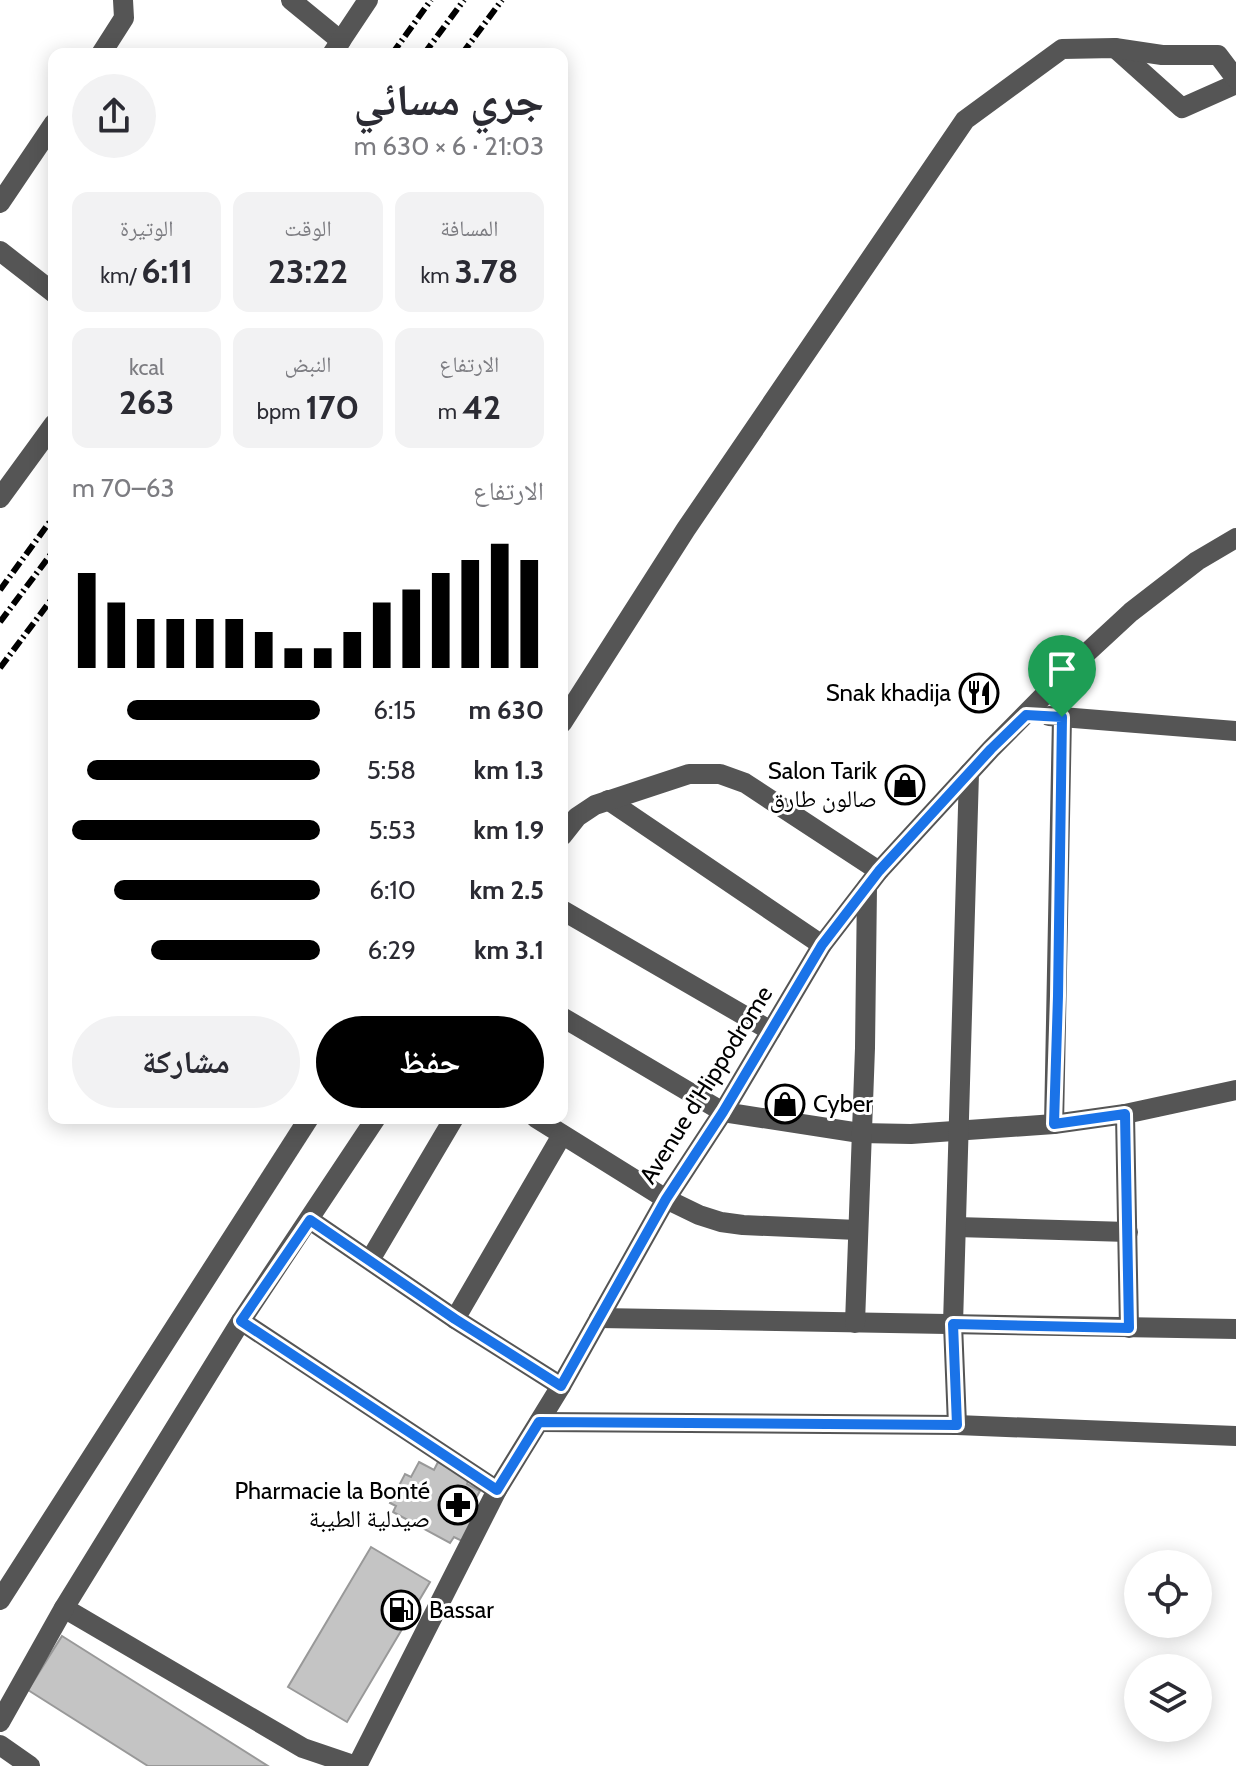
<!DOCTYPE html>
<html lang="ar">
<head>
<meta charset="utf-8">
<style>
  body { margin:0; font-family:Cabin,"Noto Naskh Arabic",sans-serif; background:#f2f2f3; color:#2b2b33; direction:rtl; height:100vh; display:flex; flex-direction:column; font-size:30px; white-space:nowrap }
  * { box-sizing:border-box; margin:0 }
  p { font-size:26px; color:#7c7c81 }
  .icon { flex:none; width:44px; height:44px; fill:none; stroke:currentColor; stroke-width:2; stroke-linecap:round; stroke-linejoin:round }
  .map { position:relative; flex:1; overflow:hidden; direction:ltr }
  .drawer { position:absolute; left:48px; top:48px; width:520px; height:1076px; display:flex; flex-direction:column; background:#fff; border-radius:16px; box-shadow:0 4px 20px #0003; direction:rtl }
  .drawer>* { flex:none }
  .buttons { position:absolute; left:1124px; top:1550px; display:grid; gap:16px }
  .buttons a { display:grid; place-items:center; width:88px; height:88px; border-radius:50%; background:#fff; box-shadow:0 4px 20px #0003; font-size:40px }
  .pin { position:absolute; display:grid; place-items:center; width:68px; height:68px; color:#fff; margin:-82px -34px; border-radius:50% 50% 50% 0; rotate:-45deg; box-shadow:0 0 8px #0007 }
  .pin .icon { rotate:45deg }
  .round { display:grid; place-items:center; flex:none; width:84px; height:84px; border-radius:42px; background:#f2f2f3 }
  .overview { display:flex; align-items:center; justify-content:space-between; height:136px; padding:0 24px }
  h1 { font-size:44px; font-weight:700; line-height:60px }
  .figures { display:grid; grid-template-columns:repeat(3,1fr); gap:12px; height:136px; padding:8px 24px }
  .figures div { display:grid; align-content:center; border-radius:16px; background:#f2f2f3; text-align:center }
  .figures b { font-size:34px; font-weight:700 }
  .figures small { font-size:22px; font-weight:400 }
  .figures p { font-size:22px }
  .chart { height:224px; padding:16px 24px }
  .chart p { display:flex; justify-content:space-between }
  .chart svg { width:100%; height:144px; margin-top:8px; stroke:#000; stroke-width:6 }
  .button { display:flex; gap:16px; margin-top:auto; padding:16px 24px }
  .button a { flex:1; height:92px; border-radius:48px; background:#000; color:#fff; font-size:32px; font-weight:700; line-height:92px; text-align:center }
  .button a+a { background:#f2f2f3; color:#2b2b33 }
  ul { padding:0 24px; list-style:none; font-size:26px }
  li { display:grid; grid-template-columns:128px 96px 1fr; align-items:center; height:60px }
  li i { height:20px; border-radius:10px; background:#000 }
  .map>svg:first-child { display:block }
  .building { fill:#c4c4c4; stroke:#999; stroke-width:2 }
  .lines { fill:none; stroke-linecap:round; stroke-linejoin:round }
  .minor { stroke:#555; stroke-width:20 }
  .rail { stroke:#000; stroke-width:6; stroke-dasharray:12 4 2 4; stroke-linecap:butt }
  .route-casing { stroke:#fff; stroke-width:16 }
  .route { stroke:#1a73e8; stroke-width:10 }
  .labels { text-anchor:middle; stroke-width:6; stroke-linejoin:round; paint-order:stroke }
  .poi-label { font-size:24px; fill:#000; stroke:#fff; text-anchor:end }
  .street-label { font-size:24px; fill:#000; stroke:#fff }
</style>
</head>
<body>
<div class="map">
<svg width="1236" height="1766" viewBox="0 0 1236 1766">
  <rect width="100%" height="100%" fill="#fff"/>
  <g class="building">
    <path d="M419,1462L434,1470L438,1462L469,1479L467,1484L480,1491L467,1514L474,1518L462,1541L454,1537L450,1543L393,1512L396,1506L390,1503L405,1474L411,1477Z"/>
    <path d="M371,1547L430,1582L347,1722L288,1687Z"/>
    <path d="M62,1636L268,1766H148L28,1690Z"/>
  </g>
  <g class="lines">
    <g class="minor">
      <path d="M291,0L341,41"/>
      <path d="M1115,48L1182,108L1236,84"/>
      <path d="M101,54L124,18L123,0"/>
      <path d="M332,54L368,0"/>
      <path d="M0,203L54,123"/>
      <path d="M0,251L54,293"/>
      <path d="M0,498L54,424"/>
      <path d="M1049,716L1236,731"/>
      <path d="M562,723L686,529L965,120L1062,49L1115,48L1162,55H1218L1236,79"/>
      <path d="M608,800L822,945"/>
      <path d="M562,836L577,817L595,805L689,774H720L745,783L879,871"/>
      <path d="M562,910L771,1031"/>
      <path d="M562,1017L723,1112L860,1133L911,1134L1054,1124L1125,1114L1236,1090"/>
      <path d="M1125,1114L1129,1328"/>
      <path d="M536,1118L666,1199L699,1215L721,1222L743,1225L857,1230"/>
      <path d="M1054,1124L1062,717"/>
      <path d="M310,1220L455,1319L561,1386"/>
      <path d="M956,1227L1128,1232"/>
      <path d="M370,1260L454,1118"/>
      <path d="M599,1318L1236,1329"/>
      <path d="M455,1319L562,1135"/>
      <path d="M241,1321L497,1490"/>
      <path d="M855,1323L865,1048L867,887"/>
      <path d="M539,1422L957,1425L1236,1436"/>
      <path d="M957,1425L953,1324L969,773"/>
      <path d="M0,1600L309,1118"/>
      <path d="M64,1608L303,1748L356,1766"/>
      <path d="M0,1722L64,1608L241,1321L376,1118"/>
      <path d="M0,1745L30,1766"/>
      <path d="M357,1766L497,1490L561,1386L666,1199L723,1112L822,945L879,871L991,749L1078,661L1131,612L1197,561L1236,538"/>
    </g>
    <g class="rail">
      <path d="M392,54L431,0"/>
      <path d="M424,54L464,0"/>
      <path d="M462,54L502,0"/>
      <path d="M0,590L54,516"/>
      <path d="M0,622L54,550"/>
      <path d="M0,668L54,596"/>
    </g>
  </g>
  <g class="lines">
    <g class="route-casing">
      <path id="route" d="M1026,715L1062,717L1058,996L1054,1124L1125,1114L1129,1328L953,1324L957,1425L539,1422L497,1490L241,1321L310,1220L455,1319L561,1386L666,1199L723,1112L822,945L879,871L991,749Z"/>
    </g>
    <use href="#route" class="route"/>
  </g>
  <defs>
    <g id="restaurant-ring" transform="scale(2)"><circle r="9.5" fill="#fff" stroke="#000" stroke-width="1.5"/><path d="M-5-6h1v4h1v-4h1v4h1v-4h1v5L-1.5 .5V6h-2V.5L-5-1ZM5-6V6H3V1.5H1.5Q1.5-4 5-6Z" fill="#000"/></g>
    <g id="shop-ring" transform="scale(2)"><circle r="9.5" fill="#fff" stroke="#000" stroke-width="1.5"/><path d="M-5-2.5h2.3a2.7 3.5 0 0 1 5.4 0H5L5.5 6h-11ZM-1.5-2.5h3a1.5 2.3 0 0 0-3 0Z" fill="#000"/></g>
    <g id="pharmacy-ring" transform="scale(2)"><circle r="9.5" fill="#fff" stroke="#000" stroke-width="1.5"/><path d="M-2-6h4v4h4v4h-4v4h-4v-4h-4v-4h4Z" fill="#000"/></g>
    <g id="fuel-ring" transform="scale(2)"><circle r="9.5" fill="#fff" stroke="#000" stroke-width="1.5"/><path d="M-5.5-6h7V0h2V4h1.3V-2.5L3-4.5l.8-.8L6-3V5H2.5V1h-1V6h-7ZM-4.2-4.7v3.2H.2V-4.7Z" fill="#000"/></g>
  </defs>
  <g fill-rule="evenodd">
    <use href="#restaurant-ring" x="979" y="693"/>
    <use href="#shop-ring" x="905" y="785"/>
    <use href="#shop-ring" x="785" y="1104"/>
    <use href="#pharmacy-ring" x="458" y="1505"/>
    <use href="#fuel-ring" x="401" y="1610"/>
  </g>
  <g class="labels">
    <g class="poi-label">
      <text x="951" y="701">Snak khadija</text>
      <text x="877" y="779">Salon Tarik<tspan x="877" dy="28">صالون طارق</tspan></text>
      <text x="813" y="1112" text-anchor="start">Cyber</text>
      <text x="430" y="1499">Pharmacie la Bonté<tspan x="430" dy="28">صيدلية الطيبة</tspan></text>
      <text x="429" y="1618" text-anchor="start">Bassar</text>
    </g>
    <g class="street-label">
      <text transform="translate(706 1085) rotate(-58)" y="8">Avenue d'Hippodrome</text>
    </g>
  </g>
</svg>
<div class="buttons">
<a><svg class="icon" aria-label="locate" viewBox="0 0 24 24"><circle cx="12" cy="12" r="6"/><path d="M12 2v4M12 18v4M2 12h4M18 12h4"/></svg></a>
<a><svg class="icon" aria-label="layers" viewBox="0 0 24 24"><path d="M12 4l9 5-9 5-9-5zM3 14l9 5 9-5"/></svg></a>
</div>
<div class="pin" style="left:1062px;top:717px;background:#1e9e55"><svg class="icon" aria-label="arrive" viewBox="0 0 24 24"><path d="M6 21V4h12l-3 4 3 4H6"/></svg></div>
<section class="drawer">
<div class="overview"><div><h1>جري مسائي</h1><p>21:03 · 6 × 630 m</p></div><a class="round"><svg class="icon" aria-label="share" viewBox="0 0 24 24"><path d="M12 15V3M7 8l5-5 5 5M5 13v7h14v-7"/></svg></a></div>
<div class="figures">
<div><p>المسافة</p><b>3.78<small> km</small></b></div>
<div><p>الوقت</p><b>23:22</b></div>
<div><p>الوتيرة</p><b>6:11<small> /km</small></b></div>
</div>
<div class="figures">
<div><p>الارتفاع</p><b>42<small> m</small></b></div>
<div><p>النبض</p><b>170<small> bpm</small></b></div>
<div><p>kcal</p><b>263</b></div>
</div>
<div class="chart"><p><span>الارتفاع</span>63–70 m</p>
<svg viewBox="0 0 160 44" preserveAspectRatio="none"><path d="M5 44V15M15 44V24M25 44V29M35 44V29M45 44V29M55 44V29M65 44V33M75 44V38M85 44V38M95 44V33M105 44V24M115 44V20M125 44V15M135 44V11M145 44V6M155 44V11"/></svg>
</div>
<ul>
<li><b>630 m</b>6:15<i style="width:78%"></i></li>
<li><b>1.3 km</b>5:58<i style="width:94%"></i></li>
<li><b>1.9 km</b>5:53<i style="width:100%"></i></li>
<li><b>2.5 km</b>6:10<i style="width:83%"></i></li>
<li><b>3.1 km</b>6:29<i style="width:68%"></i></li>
</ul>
<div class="button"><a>حفظ</a><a>مشاركة</a></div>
</section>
</div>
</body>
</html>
